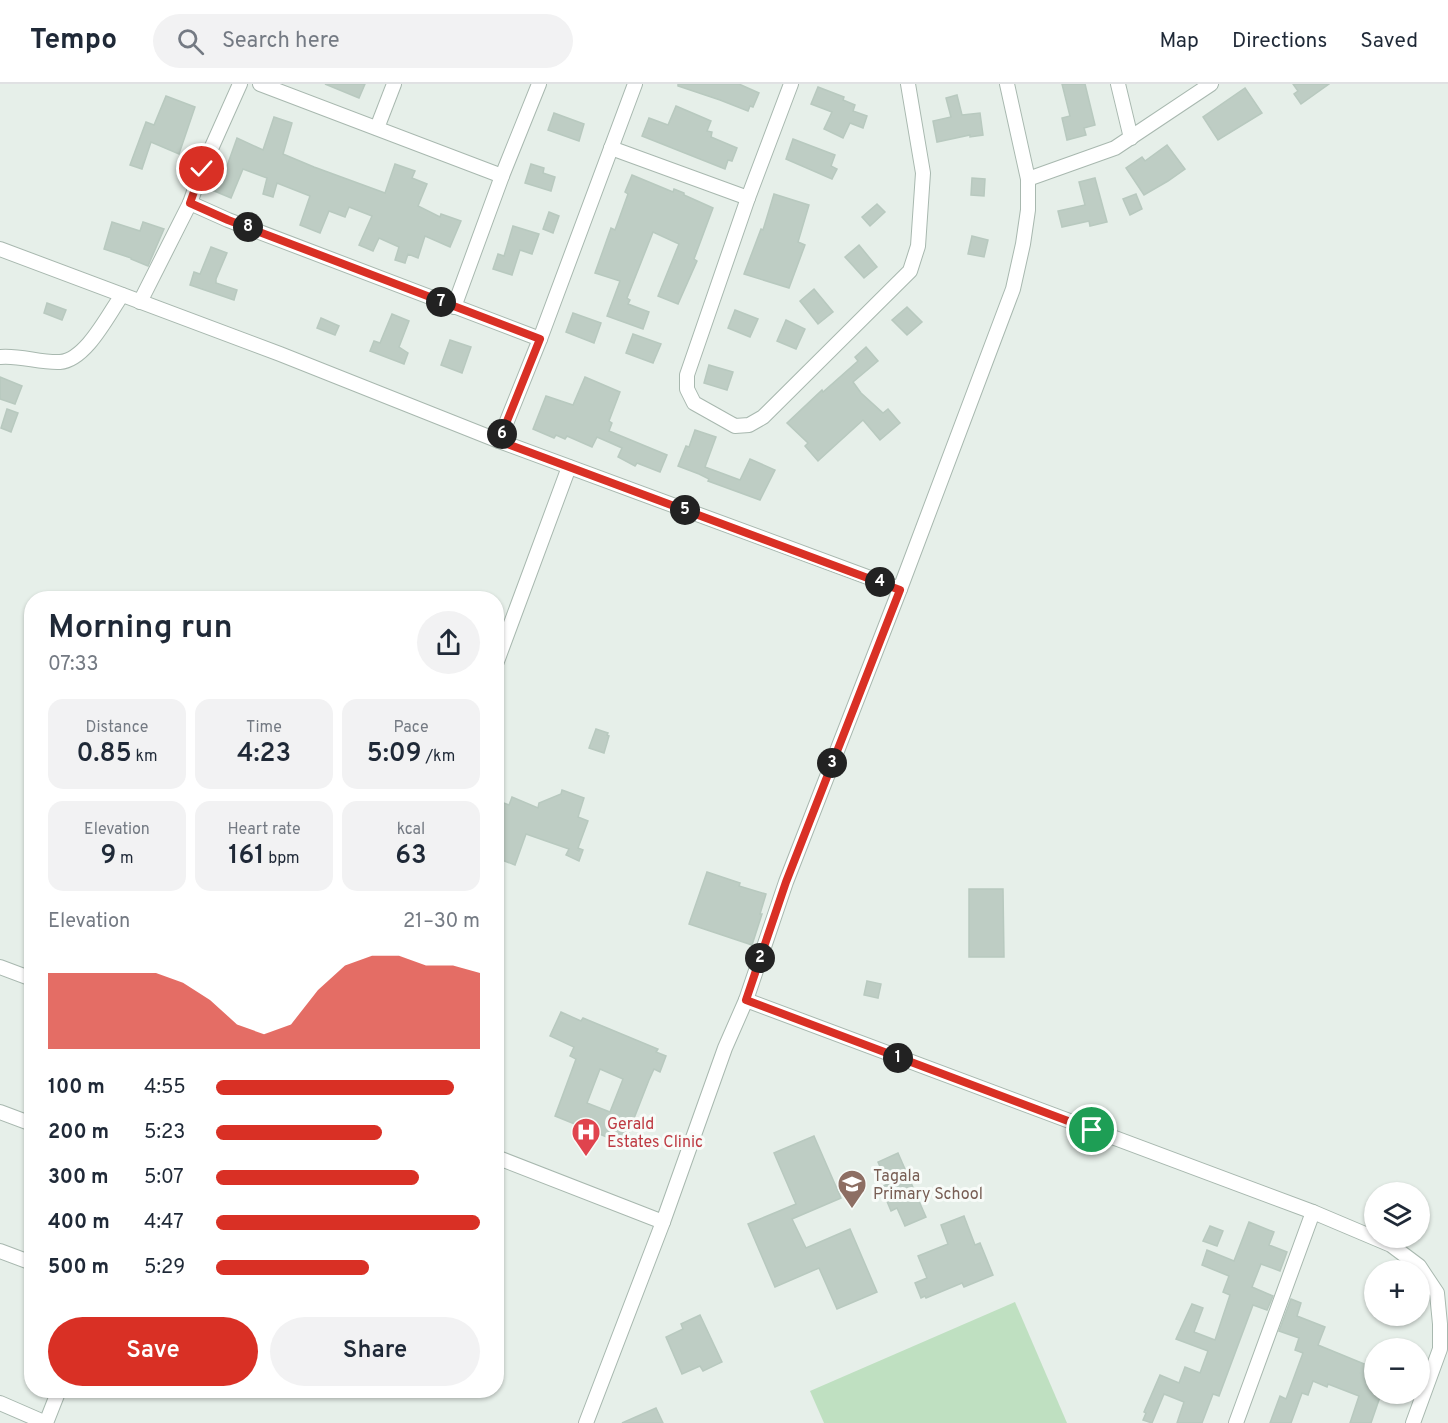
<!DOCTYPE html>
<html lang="en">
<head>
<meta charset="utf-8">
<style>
  body { margin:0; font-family:Overpass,sans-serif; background:#f2f2f3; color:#1f2937; height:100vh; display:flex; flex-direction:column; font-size:22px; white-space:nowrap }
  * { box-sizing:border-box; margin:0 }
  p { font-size:20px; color:#747a83 }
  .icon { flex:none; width:33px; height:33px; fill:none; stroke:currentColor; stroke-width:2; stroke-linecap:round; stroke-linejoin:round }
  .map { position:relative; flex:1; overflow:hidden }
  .drawer { position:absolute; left:24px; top:507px; width:480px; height:807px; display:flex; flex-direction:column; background:#fff; border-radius:24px; box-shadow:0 2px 4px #0004 }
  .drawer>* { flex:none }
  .buttons { position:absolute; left:1364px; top:1098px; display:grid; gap:12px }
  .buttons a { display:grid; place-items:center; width:66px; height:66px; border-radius:50%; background:#fff; box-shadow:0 2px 4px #0004; font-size:30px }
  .pin { position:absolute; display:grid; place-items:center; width:51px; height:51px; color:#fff; margin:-26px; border:3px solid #fff; border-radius:50%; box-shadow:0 2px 6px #0007 }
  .km { position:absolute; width:30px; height:30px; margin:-15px; border-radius:50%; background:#222; color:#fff; font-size:16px; line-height:30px; text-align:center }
  .round { display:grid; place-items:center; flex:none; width:63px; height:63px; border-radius:32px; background:#f2f2f3 }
  .head { display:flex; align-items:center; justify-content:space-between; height:102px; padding:0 24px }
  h1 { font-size:33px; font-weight:600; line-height:45px }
  .stats { display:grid; grid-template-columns:repeat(3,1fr); gap:9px; height:102px; padding:6px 24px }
  .stats div { display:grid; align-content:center; border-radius:15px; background:#f2f2f3; text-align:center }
  .stats b { font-size:26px; font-weight:600 }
  .stats small { font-size:16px; font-weight:400 }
  .stats p { font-size:16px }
  .chart { height:168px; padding:12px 24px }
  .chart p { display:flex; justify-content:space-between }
  .chart svg { width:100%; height:108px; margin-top:6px; fill:#d93025; opacity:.7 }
  .action { display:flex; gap:12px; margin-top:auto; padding:12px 24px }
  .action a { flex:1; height:69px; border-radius:36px; background:#d93025; color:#fff; font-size:24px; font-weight:600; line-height:69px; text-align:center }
  .action a+a { background:#f2f2f3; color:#1f2937 }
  ul { padding:0 24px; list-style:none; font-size:20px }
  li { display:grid; grid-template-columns:96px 72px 1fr; align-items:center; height:45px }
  li i { height:15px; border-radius:8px; background:#d93025 }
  header { display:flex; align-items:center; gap:36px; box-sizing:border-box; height:84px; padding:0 30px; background:#fff; border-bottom:2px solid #e0e1e3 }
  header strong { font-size:28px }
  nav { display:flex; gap:33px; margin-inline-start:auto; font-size:21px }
  .search { width:420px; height:54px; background:#f2f2f3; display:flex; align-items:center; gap:15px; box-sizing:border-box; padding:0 21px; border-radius:33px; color:#747a83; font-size:22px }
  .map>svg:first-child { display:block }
  .pitch { fill:#bfe0c1 }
  .building { fill:#becdc4; stroke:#b8c9bf; stroke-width:1.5; fill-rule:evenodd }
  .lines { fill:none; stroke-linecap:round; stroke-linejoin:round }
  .minor-casing { stroke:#a8b8af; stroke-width:16 }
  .minor { stroke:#fff; stroke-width:14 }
  .route-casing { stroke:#fff; stroke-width:12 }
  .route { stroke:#d93025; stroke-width:8 }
  .labels { text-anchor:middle; stroke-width:6; stroke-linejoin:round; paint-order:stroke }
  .health-label { font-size:16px; fill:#be3a42; stroke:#f7fbf8; text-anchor:start }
  .education-label { font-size:16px; fill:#785e54; stroke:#f7fbf8; text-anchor:start }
</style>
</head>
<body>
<header>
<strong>Tempo</strong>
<div class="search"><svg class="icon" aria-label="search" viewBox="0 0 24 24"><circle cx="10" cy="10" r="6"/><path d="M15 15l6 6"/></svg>Search here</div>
<nav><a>Map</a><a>Directions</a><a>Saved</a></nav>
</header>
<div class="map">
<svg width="1448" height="1339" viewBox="0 0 1448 1339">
  <rect width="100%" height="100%" fill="#e6efe9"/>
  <path class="pitch" d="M1015,1218L1067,1339H824L810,1307Z"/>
  <g class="building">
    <path d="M325,0H365L359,14Z"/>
    <path d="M678,0H739L759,9L753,23L750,22L748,27L720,16L678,2Z"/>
    <path d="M1062,0H1085L1095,41L1084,44L1086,51L1067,56L1062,34L1070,32Z"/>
    <path d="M1293,0H1329L1301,20L1294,10L1298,7Z"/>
    <path d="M818,3L844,13L843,16L855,21L853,27L867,32L863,44L850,39L843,54L824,45L832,28L811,20Z"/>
    <path d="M1245,4L1262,29L1218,56L1203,33Z"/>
    <path d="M957,11L962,31L980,29L983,51L970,53V51L937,58L933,37L951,33L946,14Z"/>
    <path d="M166,12L195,23L179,70L151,58L142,85L130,81L146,38L154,41Z"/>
    <path d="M676,22L711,37L707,47L712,48L711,53L737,64L732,77L728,76L725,85L642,52L649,34L668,41Z"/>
    <path d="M554,29L584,40L579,57L548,46Z"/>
    <path d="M274,33L292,39L283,70L314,83L385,109L395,80L415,87L412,94L427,100L418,122L440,133L441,130L461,137L450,163L425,152L418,174L408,170L405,179L395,176L399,163L379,154L373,167L359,161L372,132L349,123L345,133L329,127L320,149L300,141L310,112L277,99L273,113L263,110L267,94L243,85L231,114L212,106L223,80L227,82L237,54L263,66Z"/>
    <path d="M793,55L835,71L831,82L837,85L832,95L786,75Z"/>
    <path d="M1167,61L1185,85L1168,97L1144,111L1126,84L1142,73L1145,77Z"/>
    <path d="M531,80L544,84L543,89L555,93L551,107L525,99Z"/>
    <path d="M632,91L673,108L674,105L684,109V111L713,124L694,175L697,177L678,220L658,212L679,160L653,148L627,214L630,216L628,220L649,228L643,245L607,232L620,197L595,189L611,144L615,146L628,110L625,108Z"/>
    <path d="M972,94L985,95L984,112L971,111Z"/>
    <path d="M1095,94L1107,138L1090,142L1089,137L1062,143L1058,127L1085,121L1079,98Z"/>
    <path d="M774,110L809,121L798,158L805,161L789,204L744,190L761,145L763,146Z"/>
    <path d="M1136,110L1142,125L1130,131L1123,115Z"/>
    <path d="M877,120L885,128L870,142L862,133Z"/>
    <path d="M549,128L559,132L553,149L543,145Z"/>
    <path d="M112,138L140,147L143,138L164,145L148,182L131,175V174L104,165Z"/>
    <path d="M513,142L539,150L532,170L520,166L512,191L493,185L498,170L504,172Z"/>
    <path d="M972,152L988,156L984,173L968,170Z"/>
    <path d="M859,161L877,183L864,194L845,173Z"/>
    <path d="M211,163L227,169L216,195V199L237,206L234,216L190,201L194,188L200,190Z"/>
    <path d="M814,205L833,228L818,240L800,217Z"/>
    <path d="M47,219L66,226L62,236L44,229Z"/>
    <path d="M907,223L922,238L907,251L892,236Z"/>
    <path d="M735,226L758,235L750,253L728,244Z"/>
    <path d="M573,229L601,239L594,259L566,248Z"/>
    <path d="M392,230L409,237L399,263L408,269L404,280L370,267L374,257L380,259Z"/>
    <path d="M321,234L339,242L335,251L317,244Z"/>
    <path d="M786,236L805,245L796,265L777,257Z"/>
    <path d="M633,250L661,260L653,279L626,269Z"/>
    <path d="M450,256L471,263L462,289L441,281Z"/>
    <path d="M866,263L878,277L853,298L861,309L883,329L888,325L900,339L880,356L863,336L818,377L805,362L808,359L787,339L822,306L823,308L858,277L855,273Z"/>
    <path d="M709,281L733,288L727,306L704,299Z"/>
    <path d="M0,293L22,302L15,320L0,315Z"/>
    <path d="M585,293L620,308L609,337L612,339L609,347L667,371L660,388L637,379L635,382L618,373L622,364L597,353L592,363L567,352L565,355L556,351L554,354L533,345L546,312L573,321Z"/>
    <path d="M7,325L18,329L11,348L1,344Z"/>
    <path d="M695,346L716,353L705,383L740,396L750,375L775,386L760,416L708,397L709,395L699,390L678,382L686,362L689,363Z"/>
    <path d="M596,645L608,649L607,651L609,652L604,669L589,664Z"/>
    <path d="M562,706L584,714L578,733L588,737L578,764L583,766L579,777L566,771L569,765L526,750L515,781L502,776L503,774L496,771V751L502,736L496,733V716L509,721L512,713L538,724L539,719L561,710Z"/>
    <path d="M707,788L740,799L739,802L766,810L760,830H762L752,861L689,840Z"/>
    <path d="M969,805H1003L1004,873H969Z"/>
    <path d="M867,897L881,900L878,914L864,911Z"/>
    <path d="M561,928L581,937L583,934L658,965L656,968L666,972L660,988L654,985L649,996L624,1060L555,1032L576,975L570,972L574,963L550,952ZM600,985L623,995L610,1028L587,1019Z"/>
    <path d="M814,1052L841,1114L792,1135L806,1164L850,1145L877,1208L837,1225L819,1184L775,1203L748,1140L796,1120L774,1069Z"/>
    <path d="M898,1069L926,1133L905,1142L897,1124L891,1127L881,1103L888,1100L878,1078Z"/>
    <path d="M964,1132L975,1161L980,1159L993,1191L964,1203L962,1199L926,1214L925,1212L921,1214L915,1199L927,1194L918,1172L948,1160L941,1141Z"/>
    <path d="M1249,1138L1274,1148L1269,1161L1287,1168L1280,1187L1261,1180L1252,1203L1273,1212L1267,1226L1253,1221L1219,1312L1213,1310L1202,1339H1177L1184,1318L1164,1310L1152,1339L1143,1336L1146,1329L1144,1328L1160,1291L1179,1299L1185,1283L1200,1289L1208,1267L1176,1255L1192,1220L1203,1224L1194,1248L1215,1256L1230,1211L1223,1208L1229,1192L1202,1181L1207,1166L1234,1177Z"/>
    <path d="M1210,1142L1223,1147L1217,1162L1203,1157Z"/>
    <path d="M1291,1215L1301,1219L1297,1232L1325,1243L1318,1261L1374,1284V1310H1381L1371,1339H1350L1359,1312L1328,1300L1327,1303L1313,1297L1308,1311L1302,1309L1291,1339H1270L1280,1312L1286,1315L1303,1269L1295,1266L1299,1254L1279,1247Z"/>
    <path d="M700,1231L722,1278L703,1287L700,1282L682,1290L666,1253L683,1245L681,1240Z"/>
    <path d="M656,1324L663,1339H622Z"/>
  </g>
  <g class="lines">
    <g class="minor-casing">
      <g id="minor">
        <path d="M260,0L502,92"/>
        <path d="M791,0L748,114L687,291V305L694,319L735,342L749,341L763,333L910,187L918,162L923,89L908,0"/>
        <path d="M1118,0L1131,54"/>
        <path d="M377,44L394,0"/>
        <path d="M611,64L748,114"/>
        <path d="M1028,95L1115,64L1211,0"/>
        <path d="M190,119L228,136L540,255"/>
        <path d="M0,165L280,270L499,357L900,505"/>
        <path d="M140,218L190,119L202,85L240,0"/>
        <path d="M454,223L502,92L539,0"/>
        <path d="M0,273C20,271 40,279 60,278C86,276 108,231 122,211"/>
        <path d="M499,357L540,255L635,0"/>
        <path d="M496,580L569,383"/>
        <path d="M0,883L32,895"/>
        <path d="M746,916L1313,1128L1391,1161L1419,1182L1437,1209L1440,1240V1265L1413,1339"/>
        <path d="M0,1028L32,1040"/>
        <path d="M496,1073L663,1138"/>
        <path d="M0,1167L32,1179"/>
        <path d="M0,1319L46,1339"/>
        <path d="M46,1339L59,1306"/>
        <path d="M586,1339L663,1138L725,964L746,916L786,798L900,505L1013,205L1023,160L1028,126V95L1007,0"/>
        <path d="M1236,1339L1313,1128"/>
      </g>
    </g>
    <use href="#minor" class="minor"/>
  </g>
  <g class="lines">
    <g class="route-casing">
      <path id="route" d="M202,85L190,119L228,136L540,255L499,357L900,506L786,798L746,916L1092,1046"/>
    </g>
    <use href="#route" class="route"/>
  </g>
  <defs>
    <g id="hospital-pin" transform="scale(1.5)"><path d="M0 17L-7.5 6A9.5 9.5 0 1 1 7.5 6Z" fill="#e0444e" stroke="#f7fbf8"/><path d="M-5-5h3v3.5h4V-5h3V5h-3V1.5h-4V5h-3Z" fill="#fff"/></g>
    <g id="school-pin" transform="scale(1.5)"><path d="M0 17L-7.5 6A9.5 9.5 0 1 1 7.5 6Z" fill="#8d6e63" stroke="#f7fbf8"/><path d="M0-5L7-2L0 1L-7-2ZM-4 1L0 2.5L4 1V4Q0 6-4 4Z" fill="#fff"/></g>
  </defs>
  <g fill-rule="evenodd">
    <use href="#hospital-pin" x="586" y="1048"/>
    <use href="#school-pin" x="852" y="1100"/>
  </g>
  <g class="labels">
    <g class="health-label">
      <text x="607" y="1045">Gerald<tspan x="607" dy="18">Estates Clinic</tspan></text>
    </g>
    <g class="education-label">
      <text x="873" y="1097">Tagala<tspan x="873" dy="18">Primary School</tspan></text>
    </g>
  </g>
</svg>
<div class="buttons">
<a><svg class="icon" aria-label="layers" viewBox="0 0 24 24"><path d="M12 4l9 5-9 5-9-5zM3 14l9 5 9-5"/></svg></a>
<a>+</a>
<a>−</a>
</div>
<div class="pin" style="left:1092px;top:1046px;background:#1e9e55"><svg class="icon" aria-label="arrive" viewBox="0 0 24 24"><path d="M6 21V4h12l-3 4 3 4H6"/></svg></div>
<div class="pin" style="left:202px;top:85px;background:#d93025"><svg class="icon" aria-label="check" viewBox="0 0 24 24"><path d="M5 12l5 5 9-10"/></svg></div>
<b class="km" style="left:898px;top:974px">1</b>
<b class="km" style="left:760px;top:874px">2</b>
<b class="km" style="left:832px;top:679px">3</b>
<b class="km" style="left:880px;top:498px">4</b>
<b class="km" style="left:685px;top:426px">5</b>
<b class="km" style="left:502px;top:350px">6</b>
<b class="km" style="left:441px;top:218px">7</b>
<b class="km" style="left:248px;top:143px">8</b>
<section class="drawer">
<div class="head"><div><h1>Morning run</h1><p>07:33</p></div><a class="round"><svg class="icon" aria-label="share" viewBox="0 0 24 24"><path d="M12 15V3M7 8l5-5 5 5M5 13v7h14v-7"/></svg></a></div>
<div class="stats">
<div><p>Distance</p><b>0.85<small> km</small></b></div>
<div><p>Time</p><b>4:23</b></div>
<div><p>Pace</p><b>5:09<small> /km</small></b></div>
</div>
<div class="stats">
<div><p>Elevation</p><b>9<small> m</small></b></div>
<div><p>Heart rate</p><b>161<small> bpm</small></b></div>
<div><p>kcal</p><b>63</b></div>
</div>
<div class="chart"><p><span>Elevation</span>21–30 m</p>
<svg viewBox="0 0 160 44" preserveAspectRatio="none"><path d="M0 44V13L10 13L20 13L30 13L40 13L50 17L60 24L70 34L80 38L90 34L100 20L110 10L120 6L130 6L140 10L150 10L160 13V44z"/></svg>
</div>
<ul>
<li><b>100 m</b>4:55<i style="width:90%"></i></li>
<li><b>200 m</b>5:23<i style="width:63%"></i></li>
<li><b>300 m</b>5:07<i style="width:77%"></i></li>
<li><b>400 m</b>4:47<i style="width:100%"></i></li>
<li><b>500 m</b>5:29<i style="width:58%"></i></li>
</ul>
<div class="action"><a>Save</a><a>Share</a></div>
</section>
</div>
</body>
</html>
